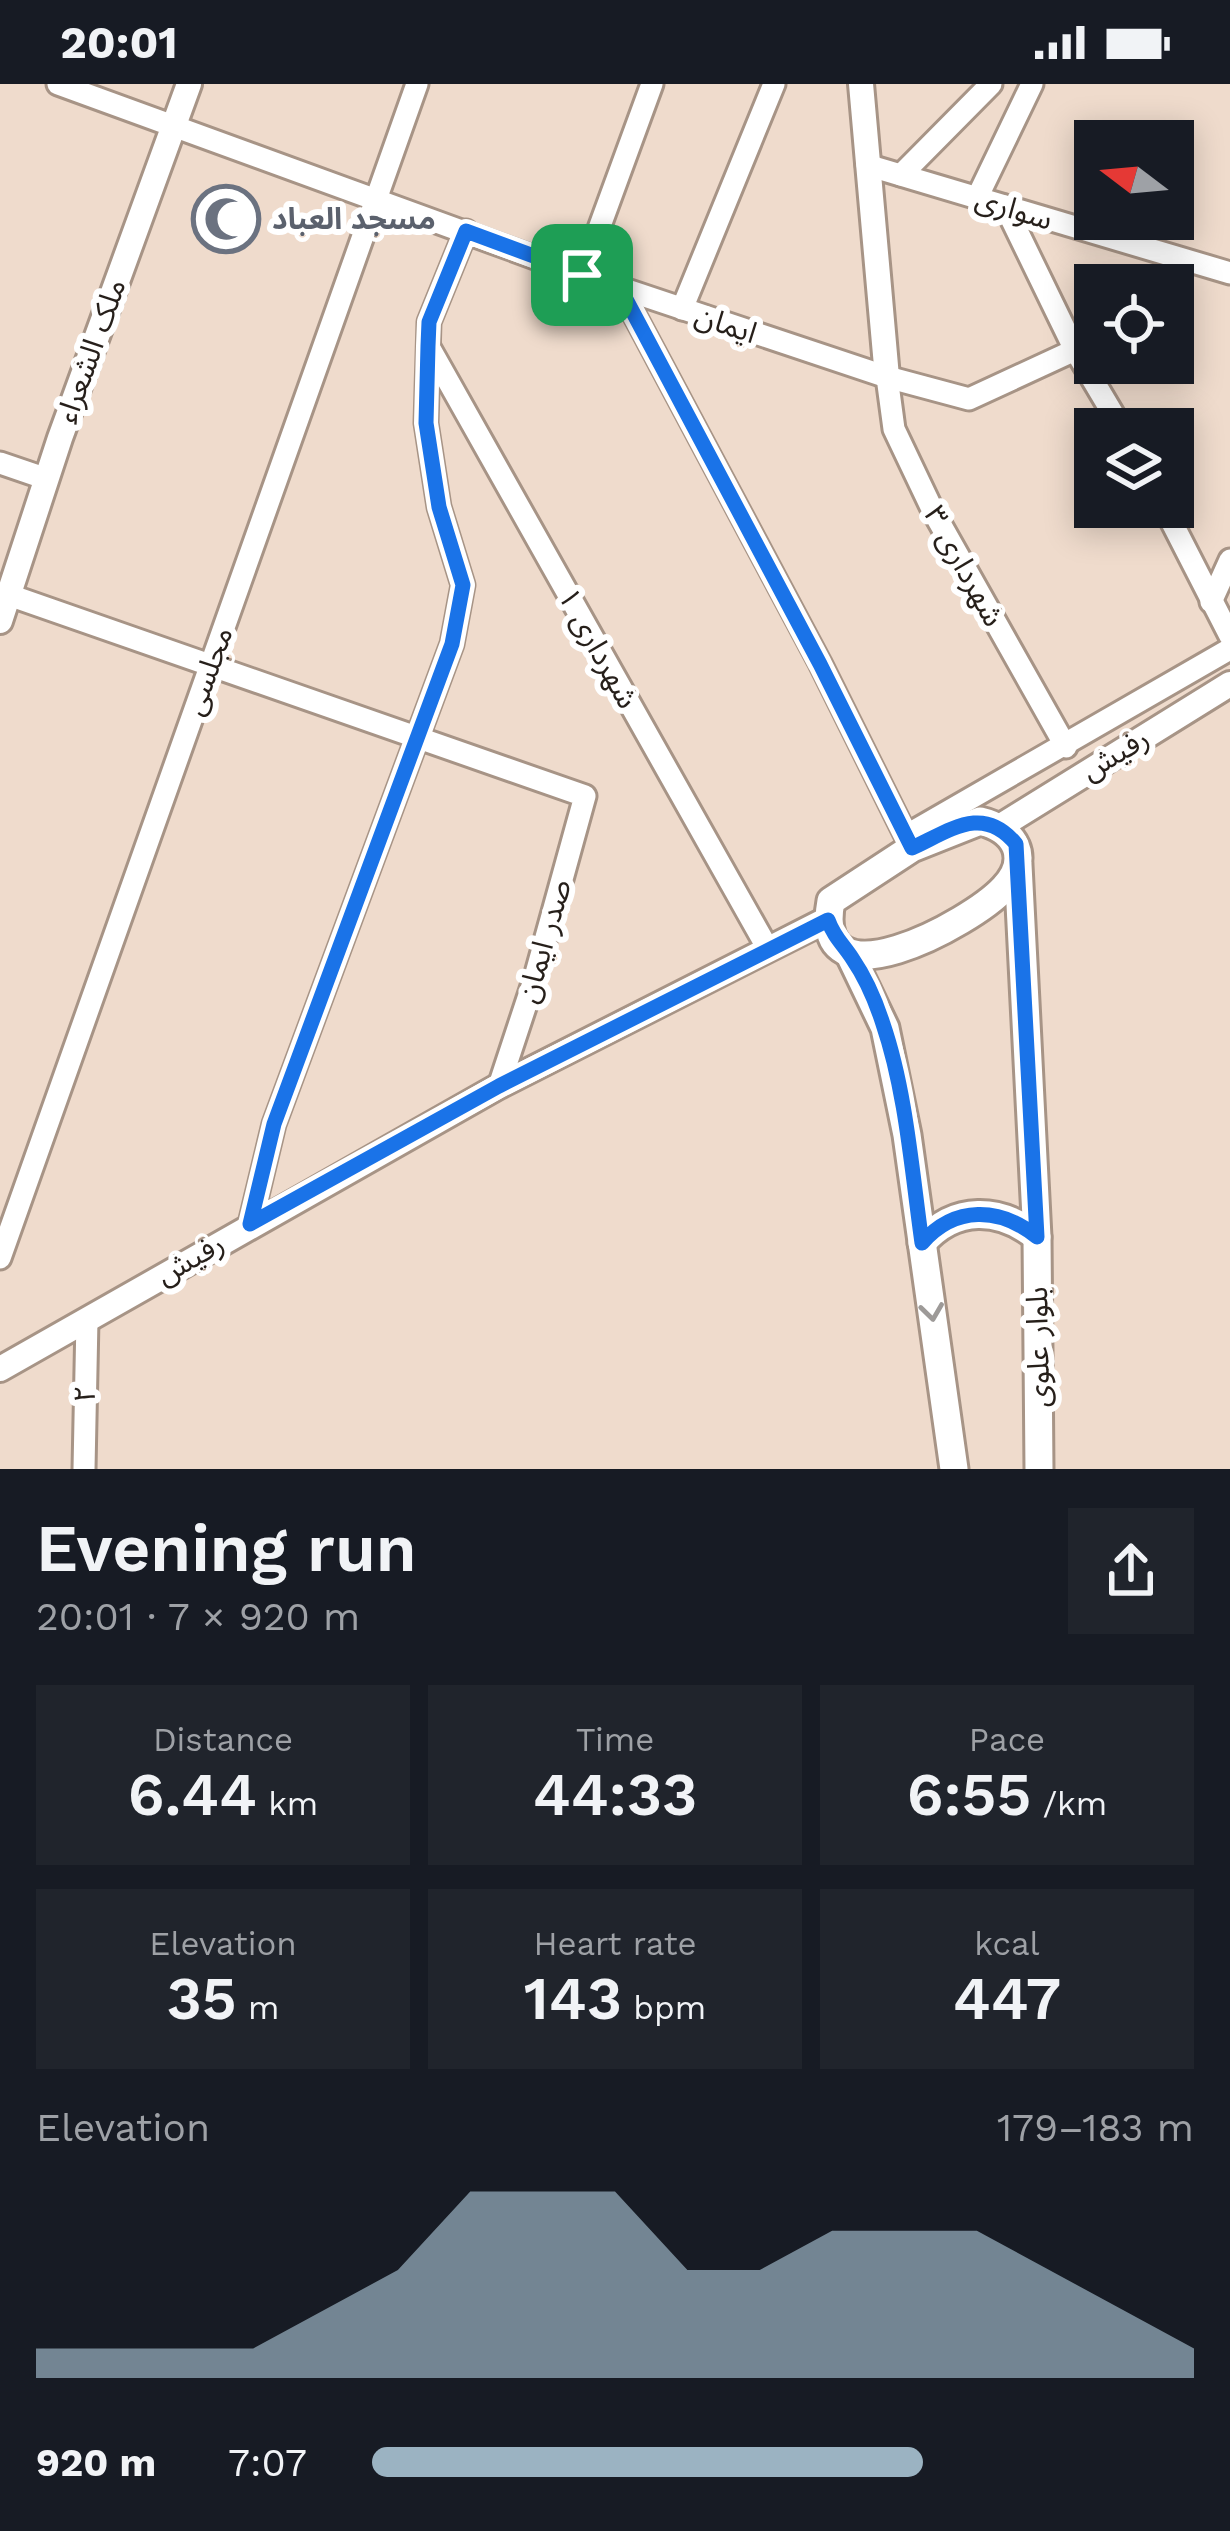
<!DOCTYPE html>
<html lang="en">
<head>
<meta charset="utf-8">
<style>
  body { margin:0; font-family:"Work Sans","Noto Sans Arabic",sans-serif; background:#20242c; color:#f1f3f6; height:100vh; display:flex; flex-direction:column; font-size:45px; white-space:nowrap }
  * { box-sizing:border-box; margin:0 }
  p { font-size:39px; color:#9ea1a6 }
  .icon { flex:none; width:66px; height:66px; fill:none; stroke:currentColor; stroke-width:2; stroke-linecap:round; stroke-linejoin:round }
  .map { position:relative; height:1385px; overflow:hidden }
  .side { display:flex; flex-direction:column; background:#171b24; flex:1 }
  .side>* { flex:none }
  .needle { width:78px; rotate:286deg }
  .controls { position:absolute; left:1074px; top:36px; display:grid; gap:24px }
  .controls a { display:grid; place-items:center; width:120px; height:120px; border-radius:0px; background:#171b24; box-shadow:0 6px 30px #0003; font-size:60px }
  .pin { position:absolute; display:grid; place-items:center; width:102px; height:102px; color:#fff; margin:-51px; border-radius:24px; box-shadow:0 6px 18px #0006 }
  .round { display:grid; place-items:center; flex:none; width:126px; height:126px; border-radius:0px; background:#20242c }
  .overview { display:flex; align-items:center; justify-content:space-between; height:204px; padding:0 36px }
  h1 { font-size:66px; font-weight:600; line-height:90px }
  .figures { display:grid; grid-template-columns:repeat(3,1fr); gap:18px; height:204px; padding:12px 36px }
  .figures div { display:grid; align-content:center; border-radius:0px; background:#20242c; text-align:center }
  .figures b { font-size:60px; font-weight:600 }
  .figures small { font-size:33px; font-weight:400 }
  .figures p { font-size:33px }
  .chart { height:336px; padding:24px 36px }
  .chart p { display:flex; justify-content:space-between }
  .chart svg { width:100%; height:216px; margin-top:12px; fill:#9bb3c2; opacity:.7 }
  ul { padding:0 36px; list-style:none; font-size:39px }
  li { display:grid; grid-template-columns:192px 144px 1fr; align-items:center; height:90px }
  li i { height:30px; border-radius:15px; background:#9bb3c2 }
  .status { display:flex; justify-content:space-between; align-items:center; height:84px; padding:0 60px; background:#171b24; direction:ltr }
  .status svg { height:33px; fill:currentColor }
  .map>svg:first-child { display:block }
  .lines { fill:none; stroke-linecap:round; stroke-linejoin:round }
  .minor-casing { stroke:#a79486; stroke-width:27 }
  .tertiary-casing { stroke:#a79486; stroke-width:30 }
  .secondary-casing { stroke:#a79486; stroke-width:33 }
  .minor { stroke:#fff; stroke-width:21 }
  .tertiary { stroke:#fff; stroke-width:24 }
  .secondary { stroke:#fff; stroke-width:27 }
  .oneway { stroke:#9d9a98 }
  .route-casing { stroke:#fff; stroke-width:24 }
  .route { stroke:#1a73e8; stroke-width:15 }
  .labels { text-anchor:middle; stroke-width:12; stroke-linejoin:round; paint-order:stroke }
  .street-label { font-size:30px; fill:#261f1a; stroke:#fff }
  .worship-label { font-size:30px; font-weight:bold; fill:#5b616d; stroke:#fff; text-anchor:start }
</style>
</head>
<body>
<div class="status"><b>20:01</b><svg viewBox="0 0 49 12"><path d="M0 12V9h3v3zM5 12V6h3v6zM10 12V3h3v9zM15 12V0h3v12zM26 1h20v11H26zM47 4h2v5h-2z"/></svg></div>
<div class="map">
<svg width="1230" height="1385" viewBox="0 0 1230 1385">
  <rect width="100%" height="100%" fill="#efdbcc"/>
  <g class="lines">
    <g class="minor-casing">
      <g id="minor">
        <path d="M58,0L582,191L887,293L969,315L1075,266"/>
        <path d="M867,81L1230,189"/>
        <path d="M901,91L991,0"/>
        <path d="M977,114L1032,0"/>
        <path d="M1005,122L1075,266L1122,345"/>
        <path d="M582,191L652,0"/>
        <path d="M620,204L820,579L912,764"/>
        <path d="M682,225L774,0"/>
        <path d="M429,263L768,865"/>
        <path d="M887,293L894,345L933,427L1066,663"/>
        <path d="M0,379L47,395"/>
        <path d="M1164,423L1230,552"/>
        <path d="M9,511L585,712L535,893L499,1002"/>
        <path d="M1211,518L1230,476"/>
        <path d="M907,751L1230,565"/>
        <path d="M250,1140L274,1040L452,560L463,501L439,423L426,339L429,238L466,147"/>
        <path d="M0,1174L417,0"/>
        <path d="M84,1385L87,1235"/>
      </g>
    </g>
    <g class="tertiary-casing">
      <g id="tertiary">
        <path d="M861,0L887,293"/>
        <path d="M0,537L60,354L189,0"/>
        <path d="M1001,742L1230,600"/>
        <path d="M0,1285L499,1002L828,835"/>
      </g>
    </g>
    <g class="secondary-casing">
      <g id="secondary">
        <path d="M980,737C1015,745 1032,774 1004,804C972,839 810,928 831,817L912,764Z"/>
        <path d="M1018,781L1037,1153L1039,1385"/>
        <path d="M850,871L885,944L907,1051L954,1385"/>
        <path d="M922,1159C955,1121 1000,1123 1037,1153"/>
      </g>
    </g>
    <use href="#minor" class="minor"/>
    <use href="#tertiary" class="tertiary"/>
    <use href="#secondary" class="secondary"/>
  </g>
  <defs><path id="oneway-chevron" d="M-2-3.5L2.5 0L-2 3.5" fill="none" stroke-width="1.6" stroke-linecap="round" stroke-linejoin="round" transform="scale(3)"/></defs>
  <use class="oneway" href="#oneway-chevron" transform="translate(932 1228) rotate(82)"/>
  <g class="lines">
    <g class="route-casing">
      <path id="route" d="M466,147L620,204L820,580L912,764C951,746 983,720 1016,760L1037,1153C1000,1123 955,1121 922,1159C912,1089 906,1007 883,940C876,918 865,893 852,874C842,859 834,853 828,836L499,1002L250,1140L274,1040L452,560L463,501L439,423L426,339L428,262L429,238Z"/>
    </g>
    <use href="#route" class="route"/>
  </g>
  <defs>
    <g id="mosque-ring" transform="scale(3.45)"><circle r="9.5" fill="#fff" stroke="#6b7280" stroke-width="1.5"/><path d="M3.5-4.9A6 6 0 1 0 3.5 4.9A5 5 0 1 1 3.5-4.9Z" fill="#6b7280"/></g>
  </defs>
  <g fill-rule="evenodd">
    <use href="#mosque-ring" x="226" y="135"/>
  </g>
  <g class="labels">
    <g class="street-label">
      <text transform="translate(1014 125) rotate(17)" y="10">سواری</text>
      <text transform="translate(726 240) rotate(19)" y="10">ایمان</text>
      <text transform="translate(91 267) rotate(-70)" y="10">ملک الشعراء</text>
      <text transform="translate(964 482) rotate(61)" y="10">شهرداری ۳</text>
      <text transform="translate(598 564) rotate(61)" y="10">شهرداری ۱</text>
      <text transform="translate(208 587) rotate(-70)" y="10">مجلسی</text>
      <text transform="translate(1115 670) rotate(-31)" y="10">رفیش</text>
      <text transform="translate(544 857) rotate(-74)" y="10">صدر ایمان</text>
      <text transform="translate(190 1175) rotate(-30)" y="10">رفیش</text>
      <text transform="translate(1038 1263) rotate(-91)" y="10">بلوار علوی</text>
      <text transform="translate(85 1310) rotate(-89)" y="10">۲</text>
    </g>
    <g class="worship-label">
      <text x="272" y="145">مسجد العباد</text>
    </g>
  </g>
</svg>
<div class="controls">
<a><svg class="needle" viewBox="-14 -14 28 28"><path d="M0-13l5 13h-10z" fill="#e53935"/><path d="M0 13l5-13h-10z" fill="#9ea1a6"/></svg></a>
<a><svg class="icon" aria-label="locate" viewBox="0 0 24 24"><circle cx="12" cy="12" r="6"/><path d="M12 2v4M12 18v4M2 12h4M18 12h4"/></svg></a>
<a><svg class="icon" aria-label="layers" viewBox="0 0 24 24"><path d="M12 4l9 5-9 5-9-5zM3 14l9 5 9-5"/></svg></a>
</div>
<div class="pin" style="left:582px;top:191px;background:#1e9e55"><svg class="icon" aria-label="arrive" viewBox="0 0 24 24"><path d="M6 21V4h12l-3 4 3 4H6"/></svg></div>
</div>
<section class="side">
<div class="overview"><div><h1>Evening run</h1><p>20:01 · 7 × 920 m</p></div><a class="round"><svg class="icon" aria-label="share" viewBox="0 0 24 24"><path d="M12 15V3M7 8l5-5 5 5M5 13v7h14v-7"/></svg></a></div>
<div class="figures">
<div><p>Distance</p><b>6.44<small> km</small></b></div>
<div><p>Time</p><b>44:33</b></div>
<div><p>Pace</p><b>6:55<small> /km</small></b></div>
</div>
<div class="figures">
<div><p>Elevation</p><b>35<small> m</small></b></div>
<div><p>Heart rate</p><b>143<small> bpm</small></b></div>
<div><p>kcal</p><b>447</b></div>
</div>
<div class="chart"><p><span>Elevation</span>179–183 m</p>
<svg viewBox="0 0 160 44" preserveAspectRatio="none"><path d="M0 44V38L10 38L20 38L30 38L40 30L50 22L60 6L70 6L80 6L90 22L100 22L110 14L120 14L130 14L140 22L150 30L160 38V44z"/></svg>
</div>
<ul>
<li><b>920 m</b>7:07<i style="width:67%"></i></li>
</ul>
</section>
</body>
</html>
